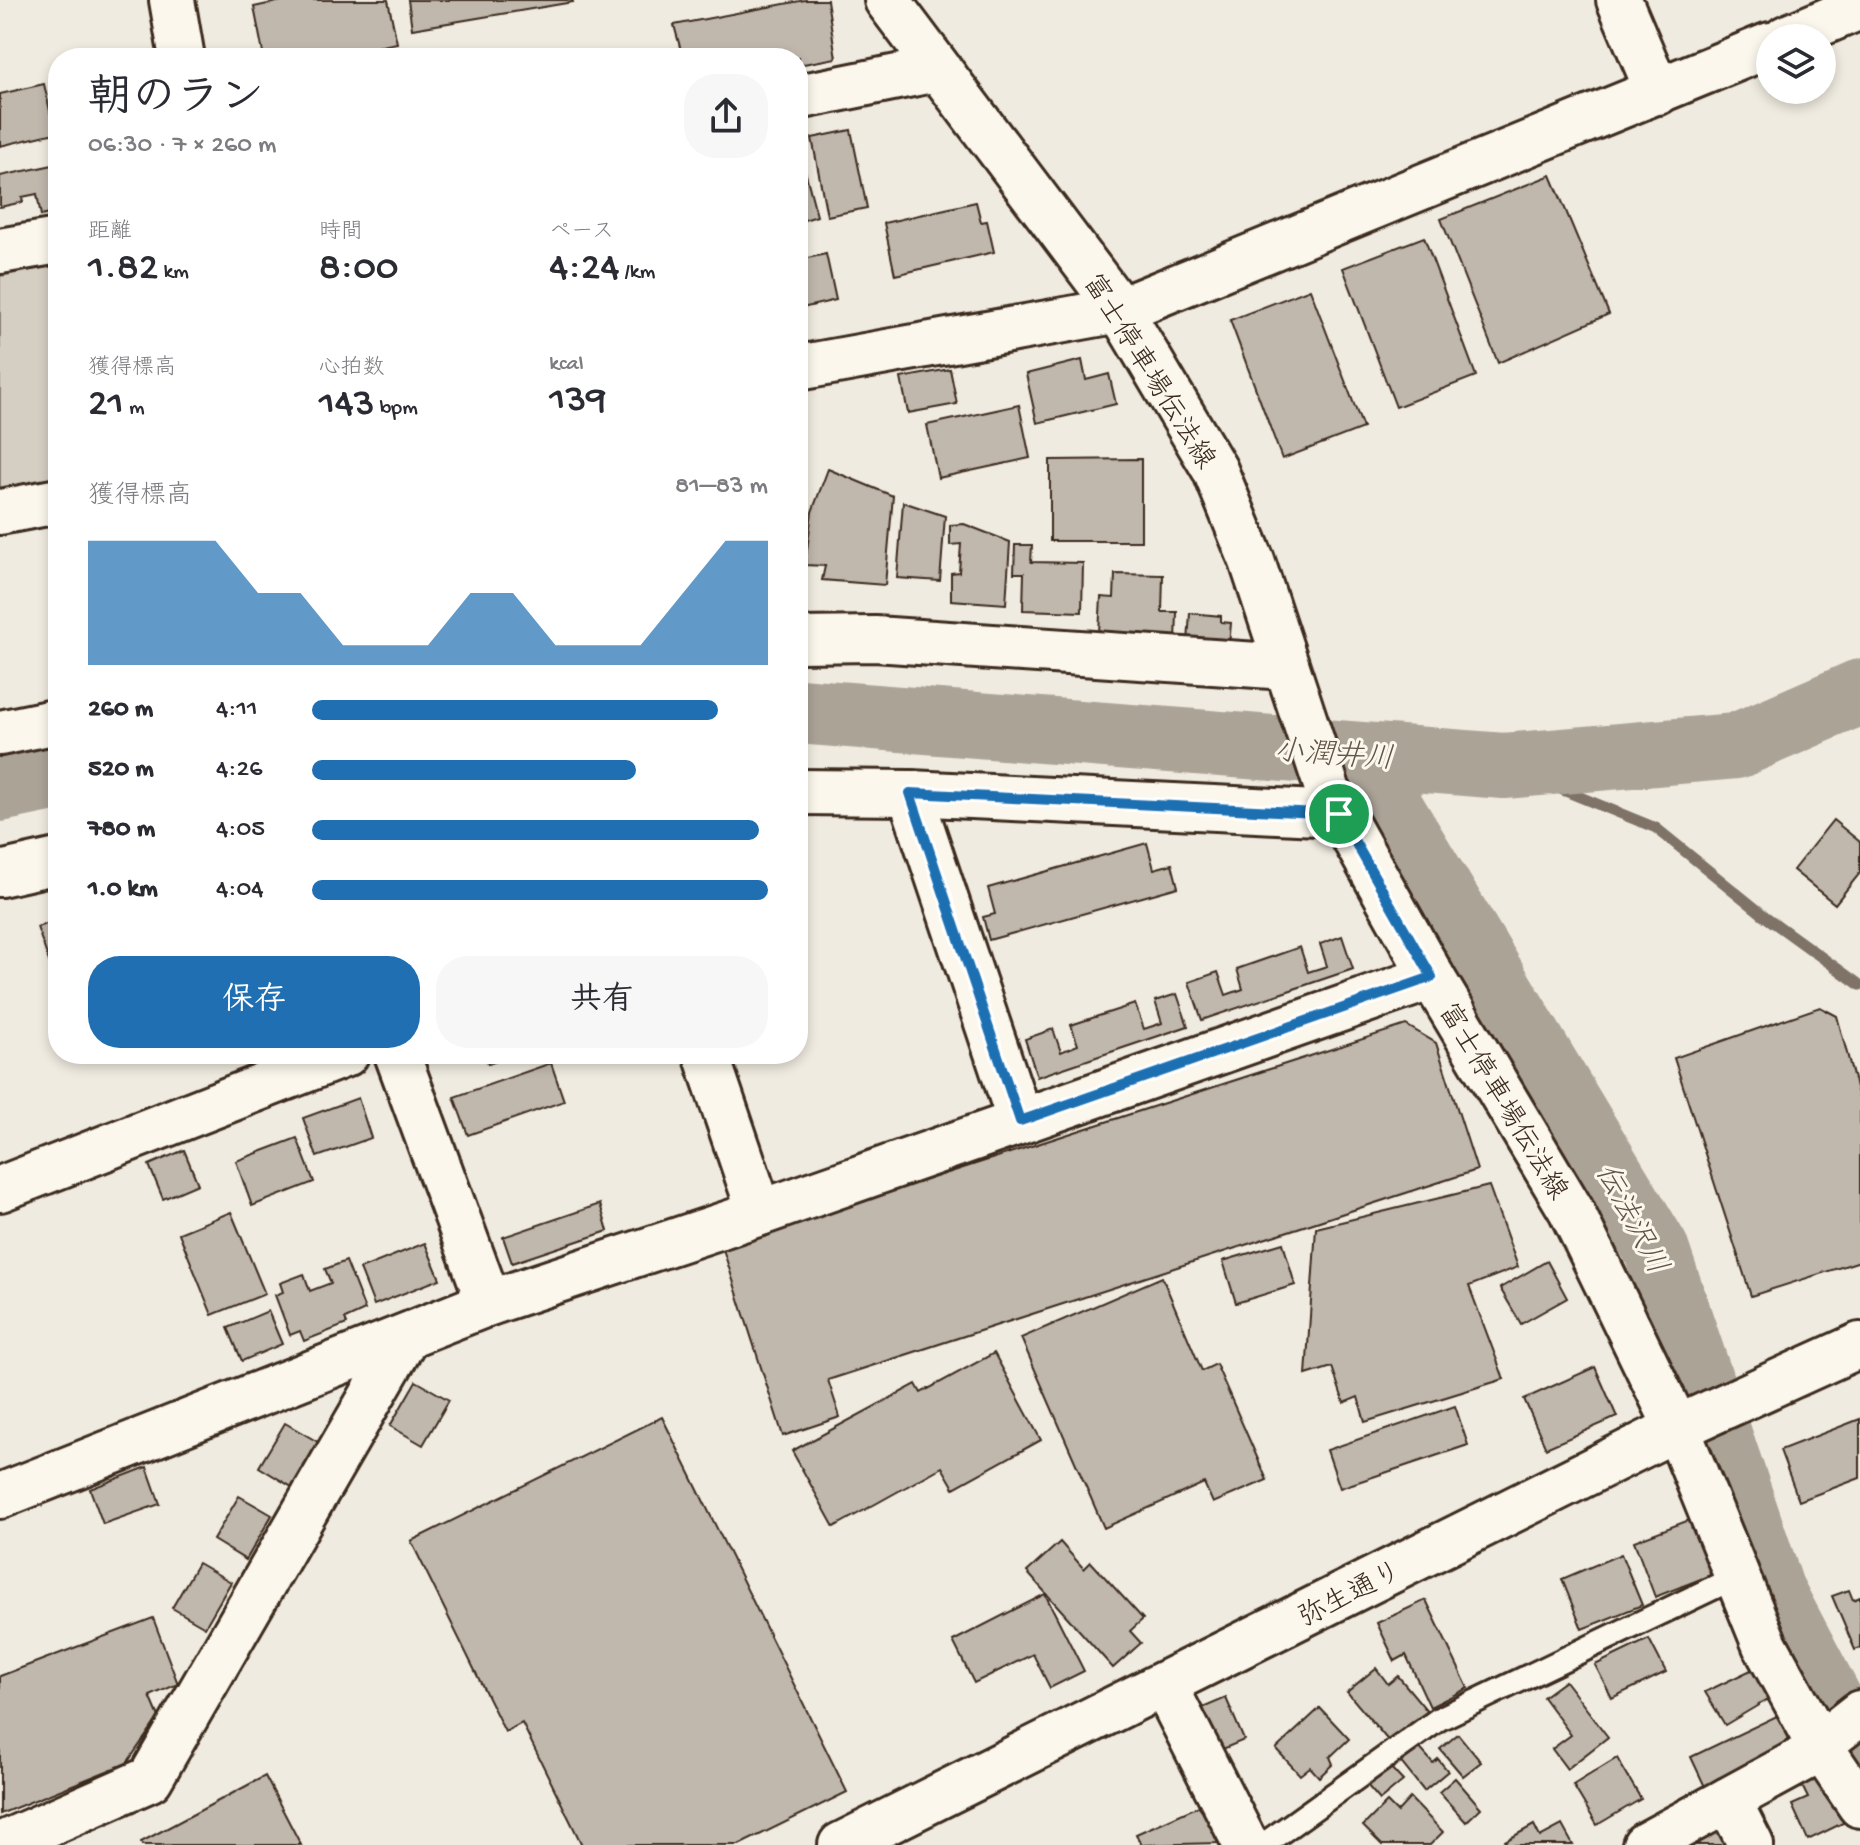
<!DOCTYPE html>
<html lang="ja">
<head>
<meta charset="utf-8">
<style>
  body { margin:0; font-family:"Gochi Hand","Klee One",sans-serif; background:#f7f7f7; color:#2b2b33; height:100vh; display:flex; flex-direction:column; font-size:30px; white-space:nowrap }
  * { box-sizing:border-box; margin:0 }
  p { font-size:26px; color:#7c7c81 }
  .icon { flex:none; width:44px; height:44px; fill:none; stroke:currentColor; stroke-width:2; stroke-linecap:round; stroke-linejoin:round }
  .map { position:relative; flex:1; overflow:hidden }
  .sheet { position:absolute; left:48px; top:48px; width:760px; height:1016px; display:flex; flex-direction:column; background:#fff; border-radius:32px; box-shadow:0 4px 12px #0003 }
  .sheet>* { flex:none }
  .controls { position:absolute; left:1756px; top:24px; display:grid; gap:16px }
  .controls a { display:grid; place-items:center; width:80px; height:80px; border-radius:50%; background:#fff; box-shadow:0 4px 12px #0003; font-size:40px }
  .pin { position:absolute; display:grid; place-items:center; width:68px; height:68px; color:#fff; margin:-34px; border:4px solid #fff; border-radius:50%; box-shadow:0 2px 8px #0007 }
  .round { display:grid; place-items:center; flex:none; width:84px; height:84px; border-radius:32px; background:#f7f7f7 }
  .headline { display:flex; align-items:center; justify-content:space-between; height:136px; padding:0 40px }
  h1 { font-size:44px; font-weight:600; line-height:60px }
  .stats { display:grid; grid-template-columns:repeat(3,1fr); gap:12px; height:136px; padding:8px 40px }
  .stats div { display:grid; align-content:center }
  .stats b { font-size:40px; font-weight:600 }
  .stats small { font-size:22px; font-weight:400 }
  .stats p { font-size:22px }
  .chart { height:224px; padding:16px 40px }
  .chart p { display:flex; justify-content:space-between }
  .chart svg { width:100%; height:144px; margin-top:8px; fill:#1f6fb2; opacity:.7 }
  .button { display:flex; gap:16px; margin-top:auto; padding:16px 40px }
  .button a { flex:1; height:92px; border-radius:32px; background:#1f6fb2; color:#fff; font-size:32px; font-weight:600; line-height:92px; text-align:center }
  .button a+a { background:#f7f7f7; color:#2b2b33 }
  ul { padding:0 40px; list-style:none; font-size:26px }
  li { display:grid; grid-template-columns:128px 96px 1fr; align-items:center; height:60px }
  li i { height:20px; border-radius:10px; background:#1f6fb2 }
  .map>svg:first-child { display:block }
  .green { fill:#d5cec3; stroke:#887c70; stroke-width:2 }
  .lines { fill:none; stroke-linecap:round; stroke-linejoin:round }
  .stream { stroke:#7f7367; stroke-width:11 }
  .river { stroke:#aca397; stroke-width:66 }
  .building { fill:#c0b8ad; stroke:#3b2a1e; stroke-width:2 }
  .service-casing { stroke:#3b2a1e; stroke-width:28 }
  .minor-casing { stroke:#3b2a1e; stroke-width:50 }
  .tertiary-casing { stroke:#3b2a1e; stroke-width:50 }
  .secondary-casing { stroke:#3b2a1e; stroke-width:50 }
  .service { stroke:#fbf7ec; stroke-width:22 }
  .minor { stroke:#fbf7ec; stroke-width:44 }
  .tertiary { stroke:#fbf7ec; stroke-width:44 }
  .secondary { stroke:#fbf7ec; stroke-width:44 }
  .route-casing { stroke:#fff; stroke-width:16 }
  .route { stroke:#1f6fb2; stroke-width:10 }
  .labels { text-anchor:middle; stroke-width:6; stroke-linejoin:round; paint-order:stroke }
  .street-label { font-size:28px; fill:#3b2a1e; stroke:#fbf7ec }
  .water-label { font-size:30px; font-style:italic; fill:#635448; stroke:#fbf7ec }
</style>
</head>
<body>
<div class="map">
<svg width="1860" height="1845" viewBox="0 0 1860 1845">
  <rect width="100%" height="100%" fill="#f0ebe0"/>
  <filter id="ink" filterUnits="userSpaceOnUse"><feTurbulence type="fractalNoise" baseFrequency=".0125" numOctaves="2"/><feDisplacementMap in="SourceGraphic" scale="16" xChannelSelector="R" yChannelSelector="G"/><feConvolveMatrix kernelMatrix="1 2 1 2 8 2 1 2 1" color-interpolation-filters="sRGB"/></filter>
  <g filter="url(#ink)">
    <path class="green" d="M58,265V489L0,500V276Z"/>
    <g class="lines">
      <path class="stream" d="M1504,766L1656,828L1766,917L1860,985"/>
      <g class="river">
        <path d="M798,711L1504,766L1736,746L1860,692"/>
        <path d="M1359,755L1656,1249L1772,1591L1860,1758"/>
        <path d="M0,789L58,777"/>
      </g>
    </g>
    <g class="building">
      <path d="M286,0H388L397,43L322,58H264L254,7Z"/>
      <path d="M408,0H572L573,2L412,29Z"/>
      <path d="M805,0H827L836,58L798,65V58H683L674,25Z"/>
      <path d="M44,84L55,133L0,146V94Z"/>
      <path d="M851,130L867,208L827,216L812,138Z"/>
      <path d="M53,165L58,212L41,216L37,194L22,197L23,202L0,207V176Z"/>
      <path d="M804,167L817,216L798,222V169Z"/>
      <path d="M1551,175L1609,314L1498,363L1441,219Z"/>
      <path d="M976,202L981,222L987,221L994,252L895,275L884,223Z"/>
      <path d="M1424,237L1476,376L1396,407L1343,268Z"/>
      <path d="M826,254L836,300L798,309V260Z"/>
      <path d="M1310,289L1363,428L1282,459L1230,320Z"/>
      <path d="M1082,360L1086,380L1109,374L1116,404L1037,423L1026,374Z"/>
      <path d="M950,369L957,404L908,413L901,378Z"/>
      <path d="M1019,405L1030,458L938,478L927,425Z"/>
      <path d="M1141,459V541H1050V460Z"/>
      <path d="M828,469L893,496L885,585L822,580L825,566L805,565L812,512Z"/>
      <path d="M903,502L945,516L940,581L897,578Z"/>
      <path d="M964,524L1010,542L1006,604L951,600V573L959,572L961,544L950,545V525Z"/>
      <path d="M1015,545H1032L1031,562L1083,563L1082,612L1023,610L1024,573H1014Z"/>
      <path d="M1115,574L1163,575L1162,612H1177L1176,642L1110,640V633L1099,632L1101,597L1114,598Z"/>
      <path d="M1190,613L1221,616V622L1231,623L1229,646L1188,642Z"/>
      <path d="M1833,820L1860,842V873L1835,904L1793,870Z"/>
      <path d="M1147,843L1154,869L1172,864L1178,887L989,940L983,917L995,914L988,888Z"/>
      <path d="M58,920V968L52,970L37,927Z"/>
      <path d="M1342,936L1353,969L1202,1020L1189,982L1218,972L1226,995L1243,989L1237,969L1300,947L1308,972L1327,966L1320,944Z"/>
      <path d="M1177,994L1188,1026L1037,1077L1025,1039L1053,1029L1061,1052L1078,1045L1071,1025L1135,1004L1144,1029L1162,1023L1155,1001Z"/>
      <path d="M1820,1007L1837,1016L1860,1102V1261L1751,1296L1674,1058Z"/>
      <path d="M1406,1025L1436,1043L1477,1170L828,1380L840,1417L783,1436L722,1246Z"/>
      <path d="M486,1054H519L488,1064Z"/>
      <path d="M551,1063L564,1101L468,1135L454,1097Z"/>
      <path d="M358,1098L371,1138L317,1157L303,1118Z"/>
      <path d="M297,1138L314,1182L252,1206L236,1161Z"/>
      <path d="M184,1150L198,1184L163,1199L149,1165Z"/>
      <path d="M1489,1186L1518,1267L1469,1286L1504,1379L1365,1422L1358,1397L1344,1403L1332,1367L1306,1375L1316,1228Z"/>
      <path d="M600,1204L608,1231L512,1263L503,1237Z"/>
      <path d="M231,1212L265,1294L212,1315L179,1233Z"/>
      <path d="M425,1243L440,1279L374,1305L360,1269Z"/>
      <path d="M1283,1243L1295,1285L1236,1303L1223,1261Z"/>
      <path d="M346,1261L365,1310L345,1319L347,1324L304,1341L300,1331L290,1335L275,1295L283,1292L280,1283L304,1274L310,1291L331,1283L325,1269Z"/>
      <path d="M1547,1261L1567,1298L1521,1324L1500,1288Z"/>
      <path d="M1162,1277L1202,1371L1216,1364L1267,1480L1213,1503L1204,1483L1104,1528L1021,1338Z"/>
      <path d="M268,1311L282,1344L242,1361L228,1328Z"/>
      <path d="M994,1353L1041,1440L954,1488L942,1467L834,1527L792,1451L916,1384L921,1393Z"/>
      <path d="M1595,1367L1617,1417L1546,1448L1524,1399Z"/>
      <path d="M416,1381L449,1400L423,1445L390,1426Z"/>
      <path d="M1455,1406L1468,1445L1340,1488L1327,1450Z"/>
      <path d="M662,1417L847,1792L739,1845H582L522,1723L505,1732L411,1541Z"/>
      <path d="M1860,1419V1478L1799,1501L1780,1450Z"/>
      <path d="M285,1423L318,1442L292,1487L259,1467Z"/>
      <path d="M147,1467L160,1504L103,1524L90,1489Z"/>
      <path d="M239,1496L272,1515L246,1560L213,1540Z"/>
      <path d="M1700,1516L1721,1571L1655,1597L1634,1541Z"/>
      <path d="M1060,1542L1084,1569L1091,1562L1143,1619L1130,1631L1141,1643L1113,1668L1027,1572Z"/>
      <path d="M1621,1554L1642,1605L1582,1629L1562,1579Z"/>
      <path d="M198,1563L231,1582L205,1627L172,1608Z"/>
      <path d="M1849,1590L1853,1600L1860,1597V1648L1855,1650L1832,1596Z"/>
      <path d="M1045,1594L1084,1671L1050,1688L1033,1654L974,1683L953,1641Z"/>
      <path d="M1426,1600L1468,1688L1430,1707L1406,1655L1395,1661L1377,1623Z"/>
      <path d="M153,1618L178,1684L150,1696L159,1717L127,1763L0,1814V1676Z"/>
      <path d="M1649,1639L1666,1672L1612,1698L1595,1665Z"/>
      <path d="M1376,1668L1388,1684L1398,1676L1429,1713L1391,1744L1347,1692Z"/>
      <path d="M1755,1668L1772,1697L1725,1725L1705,1692Z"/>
      <path d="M1565,1681L1608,1737L1567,1769L1552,1749L1571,1735L1543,1697Z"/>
      <path d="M1226,1698L1244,1740L1211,1754L1193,1712Z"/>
      <path d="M1320,1708L1349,1739L1330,1757L1333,1764L1319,1777L1310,1767L1300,1775L1276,1749Z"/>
      <path d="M1783,1713L1798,1745L1706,1789L1691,1757Z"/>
      <path d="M1458,1734L1481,1762L1463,1776L1440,1749Z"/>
      <path d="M1417,1745L1433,1763L1438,1759L1448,1771L1424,1791L1399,1760Z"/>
      <path d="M1617,1758L1641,1799L1597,1825L1573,1785Z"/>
      <path d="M1389,1766L1403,1781L1380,1800L1367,1785Z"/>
      <path d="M1823,1771L1847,1821L1808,1840L1792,1805L1808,1798L1800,1782Z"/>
      <path d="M265,1776L301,1845H142L141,1842Z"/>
      <path d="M1455,1778L1481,1808L1466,1822L1439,1792Z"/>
      <path d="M1410,1798L1443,1832L1430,1845H1382L1363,1826L1387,1802L1397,1812Z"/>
      <path d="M1201,1805L1218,1843L1141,1845L1136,1834Z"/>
      <path d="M1534,1825L1540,1837L1562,1825L1573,1845H1507L1505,1841Z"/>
      <path d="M1722,1827L1730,1845H1684Z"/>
    </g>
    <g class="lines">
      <g class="service-casing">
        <path id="service" d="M1263,1845L1439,1719L1738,1576"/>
      </g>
      <g class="minor-casing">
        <g id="minor">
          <path d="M172,0L182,58"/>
          <path d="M1619,0L1658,92"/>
          <path d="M1786,38L1860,7"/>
          <path d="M798,97L937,69"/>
          <path d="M0,251L58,241"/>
          <path d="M798,368L1120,310L1770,45"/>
          <path d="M0,512L58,501"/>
          <path d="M798,640L875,639L1286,667"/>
          <path d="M0,733L58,721"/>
          <path d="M798,792L910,793L1339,814"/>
          <path d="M910,793L1020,1121"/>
          <path d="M0,874L58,861"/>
          <path d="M397,1054L489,1303"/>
          <path d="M706,1054L760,1213"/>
          <path d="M0,1189L346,1054"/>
          <path d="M1164,1684L1246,1845"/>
          <path d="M1728,1800L1751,1845"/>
          <path d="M0,1845L150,1779L406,1337"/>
          <path d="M1645,1845L1822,1749L1832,1735L1860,1713"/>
        </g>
      </g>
      <g class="tertiary-casing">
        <g id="tertiary">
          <path d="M0,1496L489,1303L760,1213L1432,977"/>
          <path d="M841,1845L1677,1428L1860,1345"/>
        </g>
      </g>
      <g class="secondary-casing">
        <path id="secondary" d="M887,0L1120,310L1215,470L1252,561L1328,791L1432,977L1571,1210L1677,1428L1765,1645L1822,1749L1860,1805"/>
      </g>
      <use href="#service" class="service"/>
      <use href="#minor" class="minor"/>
      <use href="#tertiary" class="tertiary"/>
      <use href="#secondary" class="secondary"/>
    </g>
  </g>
  <g class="lines" filter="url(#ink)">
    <g class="route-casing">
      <path id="route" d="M910,793L1339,814L1432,977L1020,1121Z"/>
    </g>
    <use href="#route" class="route"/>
  </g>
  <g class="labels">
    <g class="street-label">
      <text transform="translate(1151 370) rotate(58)" y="10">富士停車場伝法線</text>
      <text transform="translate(1505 1100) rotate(59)" y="10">富士停車場伝法線</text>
      <text transform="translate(1349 1592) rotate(-27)" y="10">弥生通り</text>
    </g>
    <g class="water-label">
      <text transform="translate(1334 753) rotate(4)" y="10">小潤井川</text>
      <text transform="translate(1633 1218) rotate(62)" y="10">伝法沢川</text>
    </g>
  </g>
</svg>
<div class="controls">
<a><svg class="icon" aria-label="layers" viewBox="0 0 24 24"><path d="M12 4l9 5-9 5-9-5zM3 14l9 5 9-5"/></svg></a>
</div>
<div class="pin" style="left:1339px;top:814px;background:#1e9e55"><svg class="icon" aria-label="arrive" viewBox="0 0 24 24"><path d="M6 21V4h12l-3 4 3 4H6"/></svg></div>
<section class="sheet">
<div class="headline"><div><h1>朝のラン</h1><p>06:30 · 7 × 260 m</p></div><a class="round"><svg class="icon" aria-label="share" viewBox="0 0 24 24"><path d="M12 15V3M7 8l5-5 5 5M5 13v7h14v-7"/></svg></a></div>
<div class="stats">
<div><p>距離</p><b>1.82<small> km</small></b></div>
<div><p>時間</p><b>8:00</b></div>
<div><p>ペース</p><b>4:24<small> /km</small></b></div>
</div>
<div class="stats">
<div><p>獲得標高</p><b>21<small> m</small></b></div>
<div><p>心拍数</p><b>143<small> bpm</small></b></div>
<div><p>kcal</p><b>139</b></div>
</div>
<div class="chart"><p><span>獲得標高</span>81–83 m</p>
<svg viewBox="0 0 160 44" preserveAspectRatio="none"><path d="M0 44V6L10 6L20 6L30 6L40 22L50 22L60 38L70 38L80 38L90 22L100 22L110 38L120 38L130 38L140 22L150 6L160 6V44z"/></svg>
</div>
<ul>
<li><b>260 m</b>4:11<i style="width:89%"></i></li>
<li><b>520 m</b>4:26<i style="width:71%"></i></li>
<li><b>780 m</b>4:05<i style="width:98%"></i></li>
<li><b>1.0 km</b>4:04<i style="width:100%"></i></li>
</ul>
<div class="button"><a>保存</a><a>共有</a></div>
</section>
</div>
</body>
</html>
